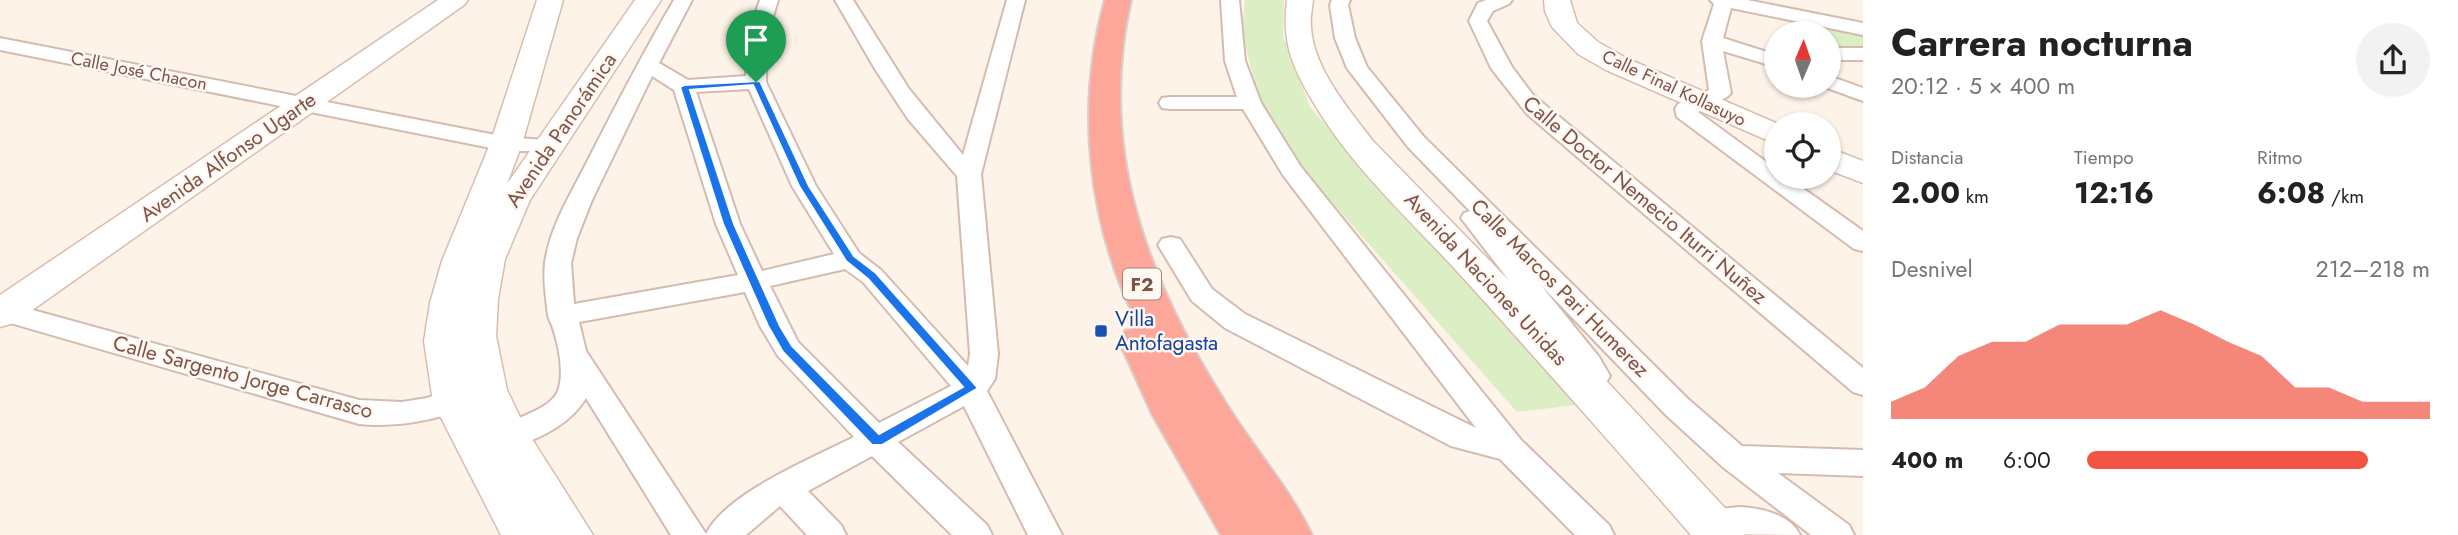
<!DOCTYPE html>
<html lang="es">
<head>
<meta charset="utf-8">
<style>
  body { margin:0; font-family:Jost,sans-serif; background:#f2f2f2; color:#222; height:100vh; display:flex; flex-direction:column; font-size:26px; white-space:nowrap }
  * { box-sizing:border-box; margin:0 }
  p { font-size:23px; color:#767676 }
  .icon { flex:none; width:38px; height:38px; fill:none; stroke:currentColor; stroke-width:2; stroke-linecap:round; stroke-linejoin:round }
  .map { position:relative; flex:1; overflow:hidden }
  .details { display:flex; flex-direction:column; background:#fff; width:595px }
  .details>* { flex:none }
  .needle { width:46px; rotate:2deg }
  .buttons { position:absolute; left:1764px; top:21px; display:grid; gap:14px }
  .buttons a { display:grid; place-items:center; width:77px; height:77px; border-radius:50%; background:#fff; box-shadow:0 2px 5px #0004; font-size:35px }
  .pin { position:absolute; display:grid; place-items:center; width:60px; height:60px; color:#fff; margin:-72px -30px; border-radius:50% 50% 50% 0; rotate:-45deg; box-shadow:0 0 7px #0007 }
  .pin .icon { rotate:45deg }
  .round { display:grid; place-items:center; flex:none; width:74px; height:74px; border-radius:37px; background:#f2f2f2 }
  .summary { display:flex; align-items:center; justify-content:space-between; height:119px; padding:0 28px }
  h1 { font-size:38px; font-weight:700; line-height:52px }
  .stats { display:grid; grid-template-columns:repeat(3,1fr); gap:10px; height:119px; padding:7px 28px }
  .stats div { display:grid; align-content:center }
  .stats b { font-size:30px; font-weight:700 }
  .stats small { font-size:19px; font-weight:400 }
  .stats p { font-size:19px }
  .chart { height:196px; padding:14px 28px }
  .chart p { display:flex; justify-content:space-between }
  .chart svg { width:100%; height:126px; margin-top:7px; fill:#f25443; opacity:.7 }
  ul { padding:0 28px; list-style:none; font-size:23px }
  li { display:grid; grid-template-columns:112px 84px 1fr; align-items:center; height:52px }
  li i { height:18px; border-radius:9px; background:#f25443 }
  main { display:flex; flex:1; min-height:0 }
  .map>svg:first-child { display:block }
  .green { fill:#dbeec4 }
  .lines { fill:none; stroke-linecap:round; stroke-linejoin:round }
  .street-casing { stroke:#d5bbaf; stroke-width:4 }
  .secondary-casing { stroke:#dabcae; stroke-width:3 }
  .highway-casing { stroke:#dacfcc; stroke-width:4 }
  .street { fill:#fff; fill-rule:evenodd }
  .secondary { fill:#fff; fill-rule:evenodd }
  .highway { fill:#fda79a; fill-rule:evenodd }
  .route { fill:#1a73e8; stroke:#fff; stroke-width:2; fill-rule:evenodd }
  .transit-dot { fill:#1a4fb4; stroke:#fff7f1; stroke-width:2.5 }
  .labels { text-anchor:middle; stroke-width:5; stroke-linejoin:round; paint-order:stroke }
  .far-street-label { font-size:18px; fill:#7c5449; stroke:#fff7f1 }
  .shield { fill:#fff7f1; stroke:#a3857b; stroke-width:2 }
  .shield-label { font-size:19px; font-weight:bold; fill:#7c5449 }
  .street-label { font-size:21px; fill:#7c5449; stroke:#fff7f1 }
  .transit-label { font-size:21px; fill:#164399; stroke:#fff7f1; text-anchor:start }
</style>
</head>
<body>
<main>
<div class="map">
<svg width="1863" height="535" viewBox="0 0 1863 535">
  <rect width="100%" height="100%" fill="#fef3e8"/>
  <g class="green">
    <path d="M1245,0H1284L1283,36L1310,107L1387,197L1584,404L1517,412L1307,174L1259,100L1242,31Z"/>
    <path d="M1809,23L1863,31V49L1829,51V33H1809Z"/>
  </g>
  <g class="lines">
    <g class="street-casing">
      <g id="street">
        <path d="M674,0H692L659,63L688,80L746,76L747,37L760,0H778L767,37L766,82L816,186L859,253L881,270L968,366L970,354L957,176L908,119L875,69L835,0H853L909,89L963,155L1007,0H1025L981,174L998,354L995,379L987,391L1062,535H1028L964,406L898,442L987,525L992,535H952L872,456L808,491L841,525L846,535H807L780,506L746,535H671L586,398C570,425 537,440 508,449L497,446L492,437C504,416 552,414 559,388C564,369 558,343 552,325C551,324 548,316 548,315C546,299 543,280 545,263C550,226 572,192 588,160C616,105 643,53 674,0ZM652,76L674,90L716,224L738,275L574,304L571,263L577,238L592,200ZM749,89L792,186L834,254L762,271L740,224L696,92ZM845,269L863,282L951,386L879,423L798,342L770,286ZM745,292L760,326L778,356L854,437C813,458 726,493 706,534L586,351L579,322Z"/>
        <path d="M1221,0H1239L1245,61L1261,103L1301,167L1521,440L1609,525L1614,535H1575L1500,459L1451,446L1225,328L1192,301L1158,245L1162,239L1171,237L1180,239L1212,289L1245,314L1476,428L1283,175L1243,109H1170L1162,108L1159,103L1162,98L1170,97H1237L1225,61Z"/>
        <path d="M1332,0H1350L1348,5L1355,38L1367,67L1424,137L1688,399L1742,446L1863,450V476L1778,473L1849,525L1854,535H1811L1724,468L1666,415L1540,284L1599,357L1610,376C1602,390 1595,396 1579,391L1574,383L1579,374L1577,369L1461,218L1464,213L1470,211L1408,147L1347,68L1335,38L1330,5Z"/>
        <path d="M1486,0H1512L1509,4L1493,11L1487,21L1512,67L1533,95L1863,368V395L1853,392L1527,114L1491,68L1469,21L1478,3Z"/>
        <path d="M1710,0H1747L1863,23V35L1731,8L1723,38L1776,55V67L1723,51L1731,93L1727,97L1698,112L1776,169V177H1787L1863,231V251L1854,249L1677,117L1675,109L1678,104L1709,90L1702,41L1714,4Z"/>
        <path d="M0,38L506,137L558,141L561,146L558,151H506L0,50Z"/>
        <rect x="1829" y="48" width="34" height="12"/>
        <path d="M1829,76L1863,88V101L1822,86H1829Z"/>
        <path d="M0,301L359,400L402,402L427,398L468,385L479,388L483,396L479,404C438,419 402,428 359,424L0,320Z"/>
        <path d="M1739,507C1761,508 1790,514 1800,535L1698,534L1693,524L1698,514L1710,510Z"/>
      </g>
    </g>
    <g class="secondary-casing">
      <g id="secondary">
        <path d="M438,0H468L464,5L14,323L0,327V295Z"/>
        <path d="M537,0H563L522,144L507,184L635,0H661L530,200L505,259L498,299L496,336L507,390L525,428L593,535H501L433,402L424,341L430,303L442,261L490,144Z"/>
        <path d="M1287,0H1313C1312,9 1310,18 1311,27C1313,68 1350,111 1373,141L1600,374L1737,521L1744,535H1691C1613,445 1535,357 1455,269C1406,216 1348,163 1312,100C1291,64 1282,41 1287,0Z"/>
        <path d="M1544,0H1570L1577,23L1598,42L1626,58L1778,124L1776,144L1606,70L1578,54L1552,27L1545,11Z"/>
        <path d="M1829,148L1863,161V183L1829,170Z"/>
      </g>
    </g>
    <g class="highway-casing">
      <path id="highway" d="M1105,0H1131C1096,151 1149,285 1231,411C1257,452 1291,491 1312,535H1221L1152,414L1119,341L1125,331L1139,326C1088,227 1075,107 1105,0Z"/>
    </g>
    <use href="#street" class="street"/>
    <use href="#secondary" class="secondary"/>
    <use href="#highway" class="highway"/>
  </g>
  <path class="route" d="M760,81L809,186L854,256L876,273L978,388L882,445H872L783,352L768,326L723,224L680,87L684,85ZM753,85L799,186L846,261L868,279L963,387L879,434L792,346L780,326L734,224L690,90Z"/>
  <rect class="transit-dot" x="1094" y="324" width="14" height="14" rx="3.5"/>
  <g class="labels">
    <g class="far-street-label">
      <text transform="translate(139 71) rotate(11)" y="6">Calle José Chacon</text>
      <text transform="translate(1674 88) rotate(25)" y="6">Calle Final Kollasuyo</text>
    </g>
    <rect class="shield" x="1123" y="268.5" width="38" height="31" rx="5"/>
    <g class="shield-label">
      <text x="1142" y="291">F2</text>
    </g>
    <g class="street-label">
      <text transform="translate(561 130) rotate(-56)" y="7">Avenida Panorámica</text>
      <text transform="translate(228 157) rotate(-35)" y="7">Avenida Alfonso Ugarte</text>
      <text transform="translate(1645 200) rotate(40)" y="7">Calle Doctor Nemecio Iturri Nuñez</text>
      <text transform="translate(1486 279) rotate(47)" y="7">Avenida Naciones Unidas</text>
      <text transform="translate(1560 288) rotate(45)" y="7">Calle Marcos Pari Humerez</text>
      <text transform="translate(243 377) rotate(15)" y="7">Calle Sargento Jorge Carrasco</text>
    </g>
    <g class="transit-label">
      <text x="1115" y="326">Villa<tspan x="1115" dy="24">Antofagasta</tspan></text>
    </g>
  </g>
</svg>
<div class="buttons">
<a><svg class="needle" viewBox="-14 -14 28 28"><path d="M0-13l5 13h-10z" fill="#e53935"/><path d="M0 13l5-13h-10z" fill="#767676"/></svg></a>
<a><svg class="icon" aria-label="locate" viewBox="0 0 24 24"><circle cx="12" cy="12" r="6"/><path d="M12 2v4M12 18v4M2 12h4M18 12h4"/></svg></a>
</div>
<div class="pin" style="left:756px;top:82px;background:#1e9e55"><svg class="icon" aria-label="arrive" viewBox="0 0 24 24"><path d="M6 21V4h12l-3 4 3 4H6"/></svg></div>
</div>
<section class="details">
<div class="summary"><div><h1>Carrera nocturna</h1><p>20:12 · 5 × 400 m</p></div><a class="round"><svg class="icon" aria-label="share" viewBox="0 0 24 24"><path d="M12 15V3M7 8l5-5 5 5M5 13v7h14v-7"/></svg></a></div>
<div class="stats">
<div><p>Distancia</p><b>2.00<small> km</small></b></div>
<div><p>Tiempo</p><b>12:16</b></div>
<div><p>Ritmo</p><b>6:08<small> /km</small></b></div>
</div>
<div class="chart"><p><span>Desnivel</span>212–218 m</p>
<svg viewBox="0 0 160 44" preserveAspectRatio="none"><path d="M0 44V38L10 33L20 22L30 17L40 17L50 11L60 11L70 11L80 6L90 11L100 17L110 22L120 33L130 33L140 38L150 38L160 38V44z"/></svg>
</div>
<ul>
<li><b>400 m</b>6:00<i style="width:82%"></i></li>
</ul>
</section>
</main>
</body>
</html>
